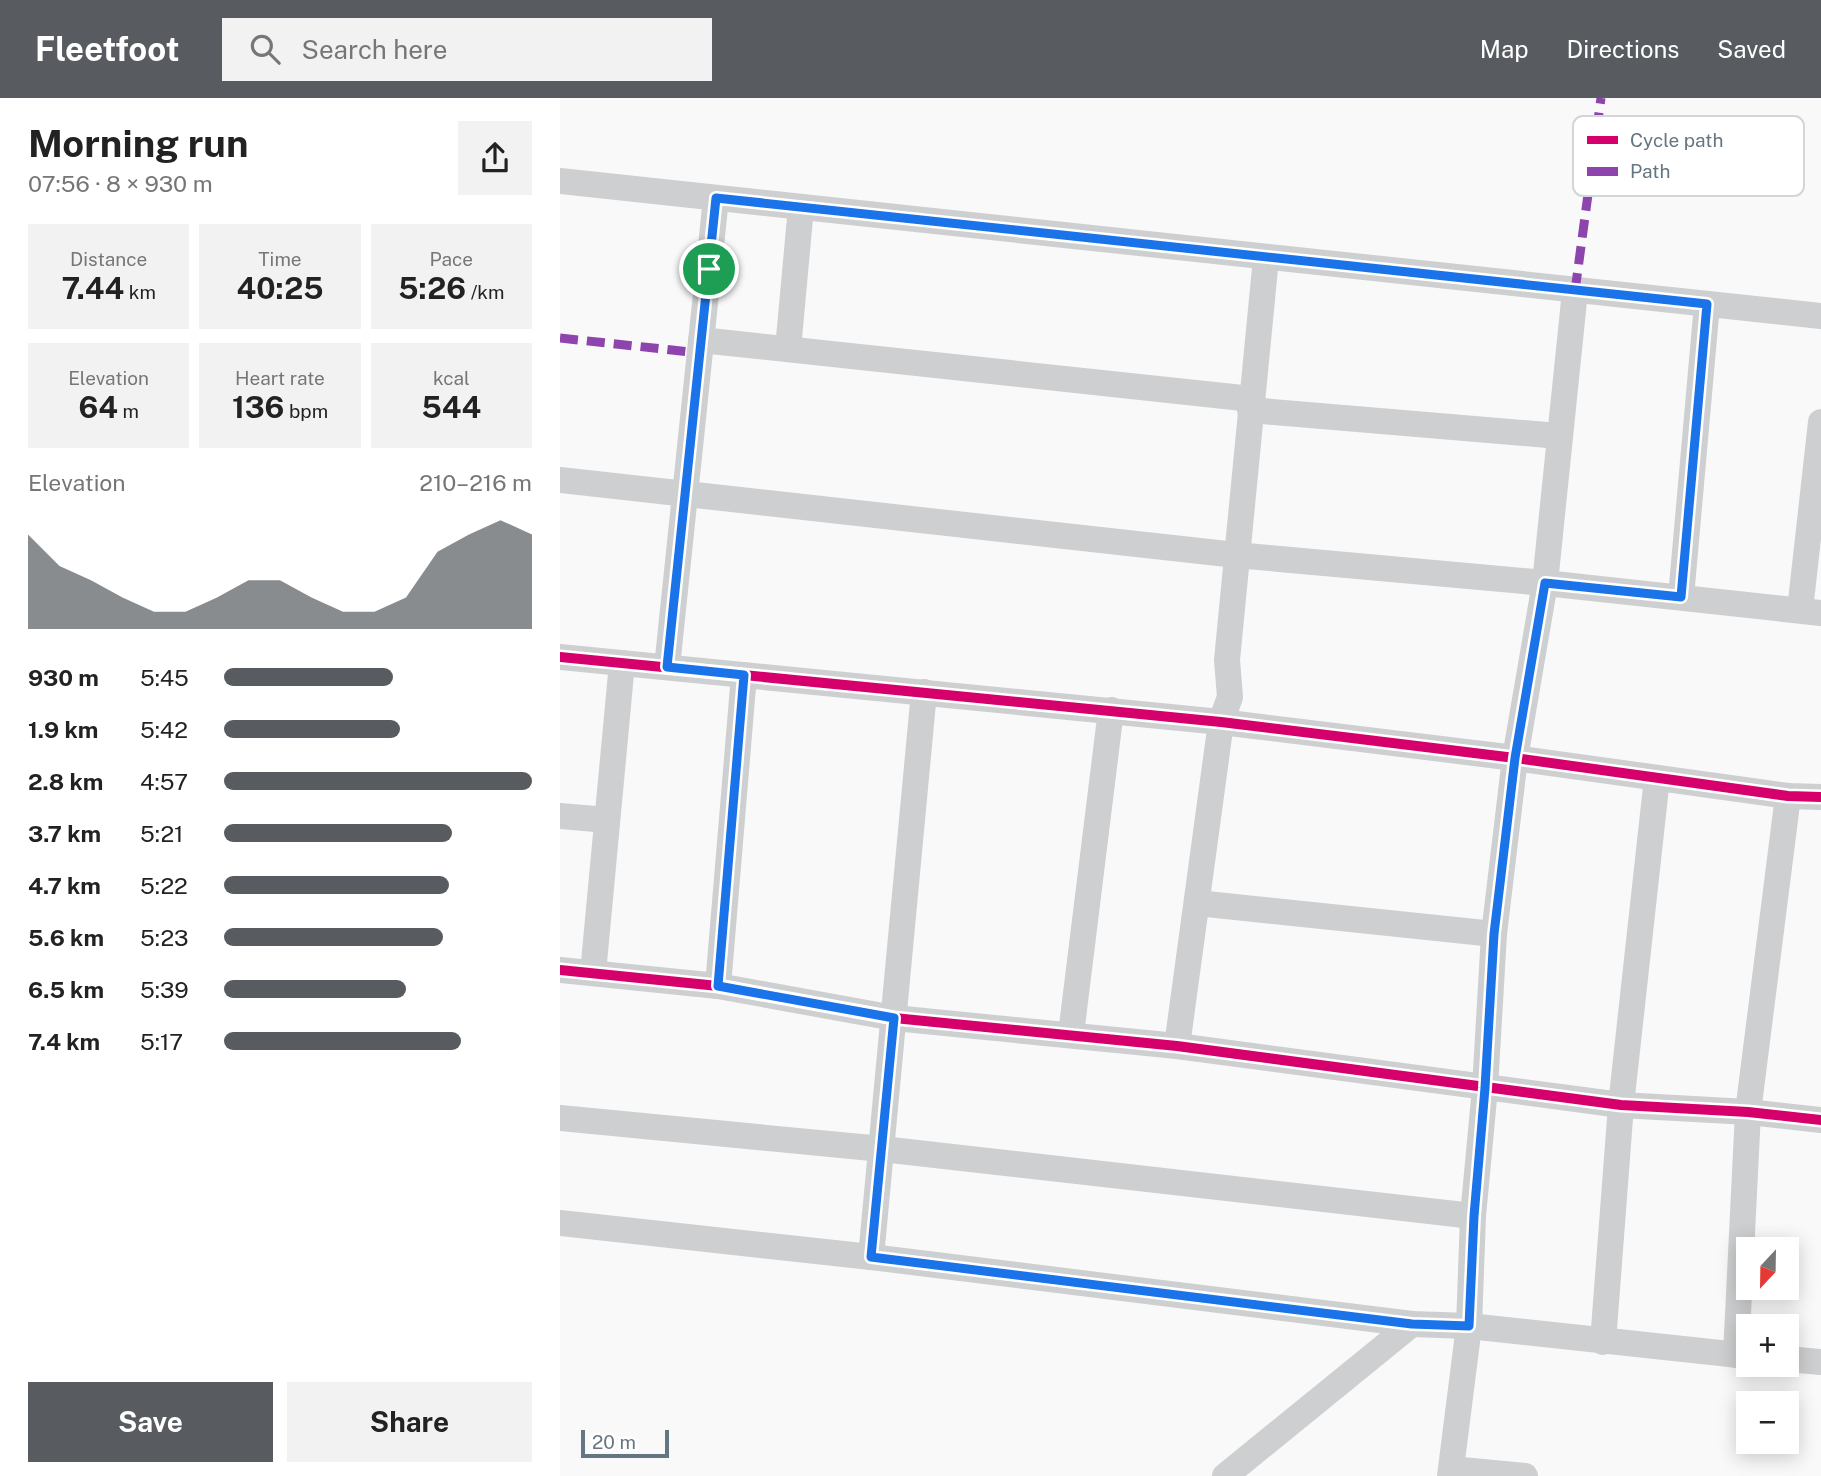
<!DOCTYPE html>
<html lang="en">
<head>
<meta charset="utf-8">
<style>
  body { margin:0; font-family:"Public Sans",sans-serif; background:#f2f2f2; color:#222; height:100vh; display:flex; flex-direction:column; font-size:26px; white-space:nowrap }
  * { box-sizing:border-box; margin:0 }
  p { font-size:23px; color:#767676 }
  .icon { flex:none; width:38px; height:38px; fill:none; stroke:currentColor; stroke-width:2; stroke-linecap:round; stroke-linejoin:round }
  .map { position:relative; flex:1; overflow:hidden }
  .details { display:flex; flex-direction:column; background:#fff; width:560px }
  .details>* { flex:none }
  .needle { width:46px; rotate:202deg }
  .fabs { position:absolute; left:1176px; top:1139px; display:grid; gap:14px }
  .fabs a { display:grid; place-items:center; width:63px; height:63px; border-radius:0px; background:#fff; box-shadow:0 4px 18px #0003; font-size:35px }
  .scale { position:absolute; left:21px; bottom:18px; width:88px; box-sizing:border-box; padding-left:7px; border:4px solid #657683; border-top:0; font-size:19px; line-height:24px; white-space:nowrap; color:#657683; -webkit-text-stroke:5px #fff; paint-order:stroke }
  .pin { position:absolute; display:grid; place-items:center; width:60px; height:60px; color:#fff; margin:-30px; border:4px solid #fff; border-radius:50%; box-shadow:0 2px 7px #0007 }
  .round { display:grid; place-items:center; flex:none; width:74px; height:74px; border-radius:0px; background:#f2f2f2 }
  .overview { display:flex; align-items:center; justify-content:space-between; height:119px; padding:0 28px }
  h1 { font-size:38px; font-weight:700; line-height:52px }
  .metrics { display:grid; grid-template-columns:repeat(3,1fr); gap:10px; height:119px; padding:7px 28px }
  .metrics div { display:grid; align-content:center; border-radius:0px; background:#f2f2f2; text-align:center }
  .metrics b { font-size:30px; font-weight:700 }
  .metrics small { font-size:19px; font-weight:400 }
  .metrics p { font-size:19px }
  .chart { height:196px; padding:14px 28px }
  .chart p { display:flex; justify-content:space-between }
  .chart svg { width:100%; height:126px; margin-top:7px; fill:#585c60; opacity:.7 }
  .primary-button { display:flex; gap:14px; margin-top:auto; padding:14px 28px }
  .primary-button a { flex:1; height:80px; border-radius:0px; background:#585c60; color:#fff; font-size:28px; font-weight:700; line-height:80px; text-align:center }
  .primary-button a+a { background:#f2f2f2; color:#222 }
  ul { padding:0 28px; list-style:none; font-size:23px }
  li { display:grid; grid-template-columns:112px 84px 1fr; align-items:center; height:52px }
  li i { height:18px; border-radius:9px; background:#585c60 }
  header { display:flex; align-items:center; gap:42px; box-sizing:border-box; height:98px; padding:0 35px; background:#585c60; color:#fff }
  header strong { font-size:33px }
  nav { display:flex; gap:38px; margin-inline-start:auto; font-size:24px }
  .search { width:490px; height:63px; background:#f2f2f2; display:flex; align-items:center; gap:18px; box-sizing:border-box; padding:0 24px; border-radius:0px; color:#767676; font-size:26px }
  main { display:flex; flex:1; min-height:0 }
  .map>svg:first-child { display:block }
  .lines { fill:none; stroke-linecap:round; stroke-linejoin:round }
  .minor { stroke:#cecfd0; stroke-width:26 }
  .quiet { stroke:#8e44ad; stroke-width:9; stroke-dasharray:18 9; stroke-linecap:butt }
  .cycleway-casing { stroke:#fff; stroke-width:15 }
  .cycleway { stroke:#d6006c; stroke-width:10 }
  .route-casing { stroke:#fff; stroke-width:14 }
  .route { stroke:#1a73e8; stroke-width:9 }
  .key { fill:#fff; stroke:#d1d6da; stroke-width:2 }
  .key-label { font-size:19px; fill:#657683 }
</style>
</head>
<body>
<header>
<strong>Fleetfoot</strong>
<div class="search"><svg class="icon" aria-label="search" viewBox="0 0 24 24"><circle cx="10" cy="10" r="6"/><path d="M15 15l6 6"/></svg>Search here</div>
<nav><a>Map</a><a>Directions</a><a>Saved</a></nav>
</header>
<main>
<section class="details">
<div class="overview"><div><h1>Morning run</h1><p>07:56 · 8 × 930 m</p></div><a class="round"><svg class="icon" aria-label="share" viewBox="0 0 24 24"><path d="M12 15V3M7 8l5-5 5 5M5 13v7h14v-7"/></svg></a></div>
<div class="metrics">
<div><p>Distance</p><b>7.44<small> km</small></b></div>
<div><p>Time</p><b>40:25</b></div>
<div><p>Pace</p><b>5:26<small> /km</small></b></div>
</div>
<div class="metrics">
<div><p>Elevation</p><b>64<small> m</small></b></div>
<div><p>Heart rate</p><b>136<small> bpm</small></b></div>
<div><p>kcal</p><b>544</b></div>
</div>
<div class="chart"><p><span>Elevation</span>210–216 m</p>
<svg viewBox="0 0 160 44" preserveAspectRatio="none"><path d="M0 44V11L10 22L20 27L30 33L40 38L50 38L60 33L70 27L80 27L90 33L100 38L110 38L120 33L130 17L140 11L150 6L160 11V44z"/></svg>
</div>
<ul>
<li><b>930 m</b>5:45<i style="width:55%"></i></li>
<li><b>1.9 km</b>5:42<i style="width:57%"></i></li>
<li><b>2.8 km</b>4:57<i style="width:100%"></i></li>
<li><b>3.7 km</b>5:21<i style="width:74%"></i></li>
<li><b>4.7 km</b>5:22<i style="width:73%"></i></li>
<li><b>5.6 km</b>5:23<i style="width:71%"></i></li>
<li><b>6.5 km</b>5:39<i style="width:59%"></i></li>
<li><b>7.4 km</b>5:17<i style="width:77%"></i></li>
</ul>
<div class="primary-button"><a>Save</a><a>Share</a></div>
</section>
<div class="map">
<svg width="1261" height="1378" viewBox="0 0 1261 1378">
  <rect width="100%" height="100%" fill="#f9f9f9"/>
  <g class="lines">
    <g class="minor">
      <path d="M0,83L1261,218"/>
      <path d="M141,242L692,301"/>
      <path d="M228,251L241,109"/>
      <path d="M690,312L999,338"/>
      <path d="M0,382L676,457L985,485L1261,515"/>
      <path d="M1121,499L1147,206"/>
      <path d="M1240,512L1261,324"/>
      <path d="M0,559L661,624L955,660L1228,698L1261,699"/>
      <path d="M107,569L156,100"/>
      <path d="M0,718L47,722"/>
      <path d="M637,805L934,836"/>
      <path d="M0,872L158,888L334,920L617,948L1061,1007L1188,1014L1261,1022"/>
      <path d="M33,875L62,565"/>
      <path d="M158,888L184,577"/>
      <path d="M511,936L551,612"/>
      <path d="M617,948L661,624L670,599L667,562L706,160"/>
      <path d="M0,1020L322,1051L913,1118"/>
      <path d="M0,1125L311,1159L852,1226L909,1228L1188,1258"/>
      <path d="M311,1159L364,594"/>
      <path d="M1043,1244L1061,1007L1097,680"/>
      <path d="M1176,1257L1188,1014L1228,698"/>
      <path d="M1227,1261L1261,1264"/>
      <path d="M891,1371L965,1378"/>
      <path d="M665,1378L852,1226"/>
      <path d="M890,1378L909,1228L913,1118L925,990L934,836L955,660L985,485L1015,193"/>
    </g>
    <g class="quiet">
      <path d="M1015,193L1041,0"/>
      <path d="M0,240L140,255"/>
    </g>
    <g class="cycleway-casing">
      <g id="cycleway">
        <path d="M0,559L661,624L955,660L1228,698L1261,699"/>
        <path d="M0,872L158,888L334,920L617,948L1061,1007L1188,1014L1261,1022"/>
      </g>
    </g>
    <use href="#cycleway" class="cycleway"/>
  </g>
  <g class="lines">
    <g class="route-casing">
      <path id="route" d="M156,100L1147,206L1121,499L985,485L955,660L934,836L925,990L914,1118L909,1228L852,1226L311,1159L334,920L158,888L184,577L107,569Z"/>
    </g>
    <use href="#route" class="route"/>
  </g>
  <rect x="1013" y="18" width="231" height="80" rx="10" class="key"/>
  <rect x="1027" y="38" width="31" height="8" fill="#d6006c"/>
  <rect x="1027" y="69" width="31" height="9" fill="#8e44ad"/>
  <g class="key-label">
    <text x="1070" y="49">Cycle path</text>
    <text x="1070" y="80">Path</text>
  </g>
</svg>
<div class="fabs">
<a><svg class="needle" viewBox="-14 -14 28 28"><path d="M0-13l5 13h-10z" fill="#e53935"/><path d="M0 13l5-13h-10z" fill="#767676"/></svg></a>
<a>+</a>
<a>−</a>
</div>
<div class="scale">20 m</div>
<div class="pin" style="left:149px;top:171px;background:#1e9e55"><svg class="icon" aria-label="arrive" viewBox="0 0 24 24"><path d="M6 21V4h12l-3 4 3 4H6"/></svg></div>
</div>
</main>
</body>
</html>
